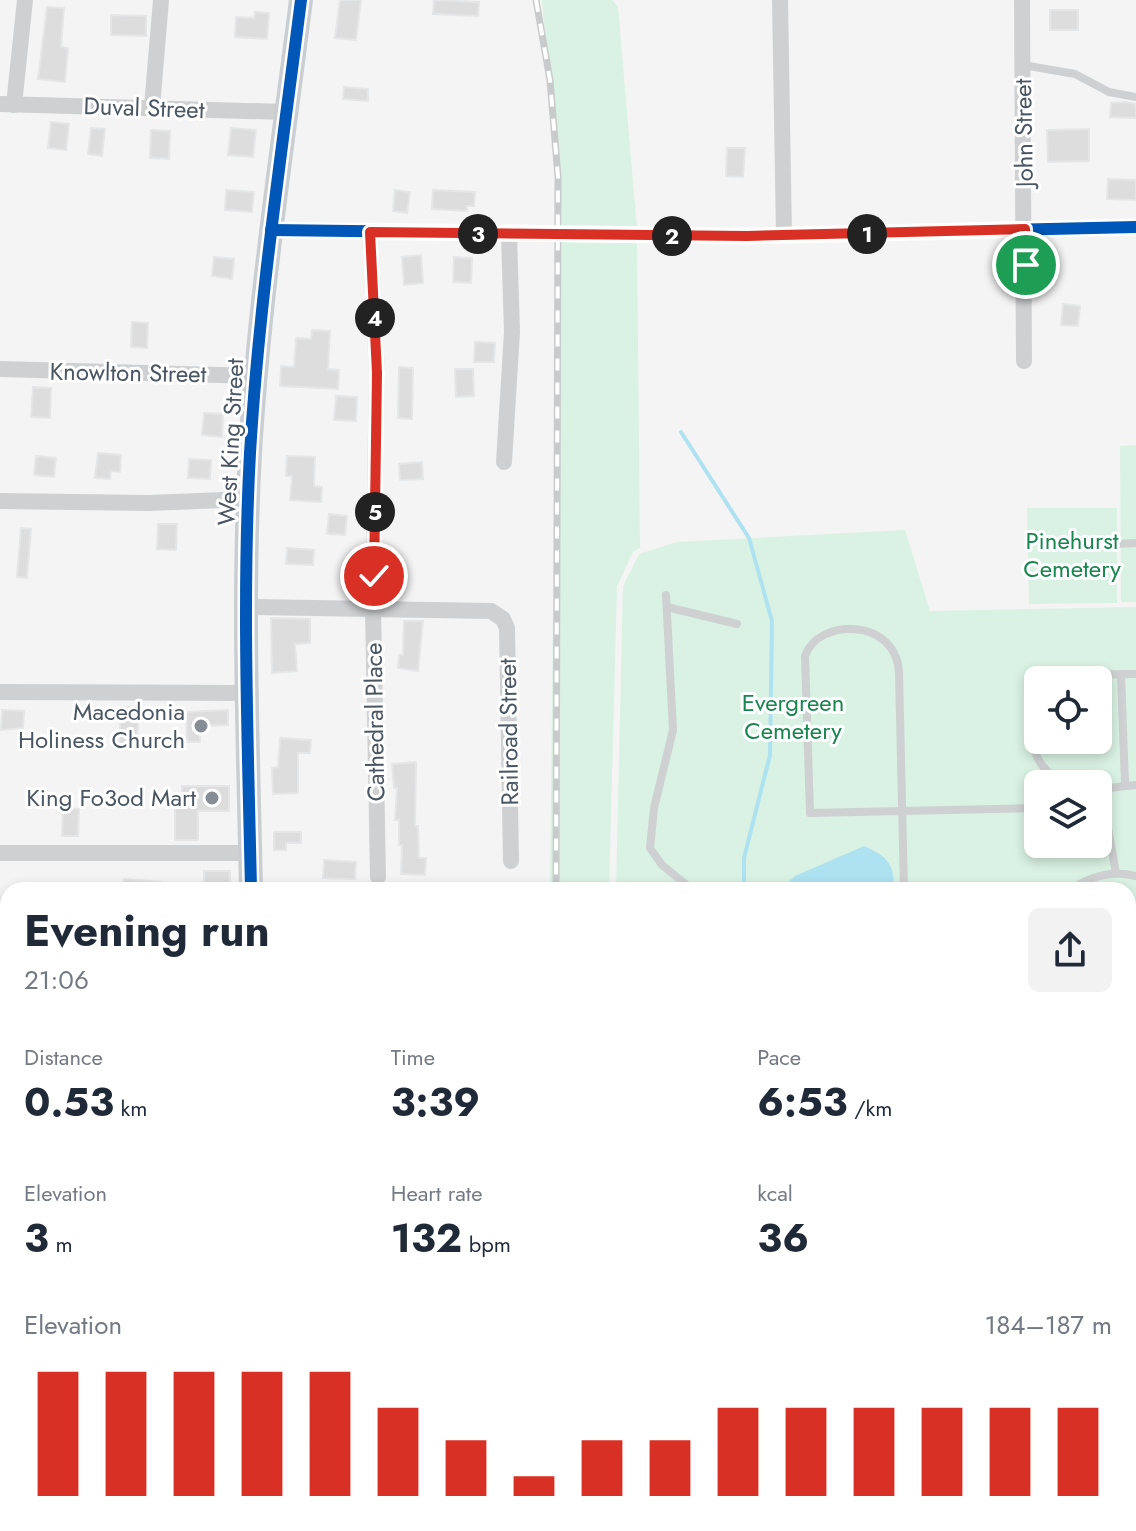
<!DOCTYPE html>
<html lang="en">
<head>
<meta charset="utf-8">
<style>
  body { margin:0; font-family:Jost,sans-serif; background:#f2f2f3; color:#1f2937; height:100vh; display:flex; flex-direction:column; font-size:30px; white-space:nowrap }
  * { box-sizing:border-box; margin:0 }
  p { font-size:26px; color:#747a83 }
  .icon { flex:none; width:44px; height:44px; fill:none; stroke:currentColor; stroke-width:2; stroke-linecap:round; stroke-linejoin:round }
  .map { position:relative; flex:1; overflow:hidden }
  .details { position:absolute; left:0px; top:882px; width:1136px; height:650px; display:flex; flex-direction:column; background:#fff; border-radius:24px 24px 0 0; box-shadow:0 4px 12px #0003 }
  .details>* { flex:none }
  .controls { position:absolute; left:1024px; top:666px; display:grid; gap:16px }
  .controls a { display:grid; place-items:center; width:88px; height:88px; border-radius:12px; background:#fff; box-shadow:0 4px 12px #0003; font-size:40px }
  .pin { position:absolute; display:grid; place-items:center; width:68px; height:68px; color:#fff; margin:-34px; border:4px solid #fff; border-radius:50%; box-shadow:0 2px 8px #0007 }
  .km { position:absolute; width:40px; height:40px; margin:-20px; border-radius:50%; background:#222; color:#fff; font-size:22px; line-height:40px; text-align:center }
  .round { display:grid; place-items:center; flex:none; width:84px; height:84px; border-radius:12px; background:#f2f2f3 }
  .head { display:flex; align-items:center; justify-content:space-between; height:136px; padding:0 24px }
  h1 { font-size:44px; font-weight:700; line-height:60px }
  .metrics { display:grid; grid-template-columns:repeat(3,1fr); gap:12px; height:136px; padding:8px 24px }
  .metrics div { display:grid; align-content:center }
  .metrics b { font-size:40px; font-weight:700 }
  .metrics small { font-size:22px; font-weight:400 }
  .metrics p { font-size:22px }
  .chart { height:224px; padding:16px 24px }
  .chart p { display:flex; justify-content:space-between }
  .chart svg { width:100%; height:144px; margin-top:8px; stroke:#d93025; stroke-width:6 }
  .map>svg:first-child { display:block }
  .commercial { fill:#e8e7e3 }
  .green { fill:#d9f2e3; fill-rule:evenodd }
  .water { fill:#aee2f0 }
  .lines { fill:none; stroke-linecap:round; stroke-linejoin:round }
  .stream { stroke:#aee2f0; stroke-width:4 }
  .building { fill:#ddddde; stroke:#e5e6e7; stroke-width:2 }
  .service { stroke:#ced0d2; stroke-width:8 }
  .minor { stroke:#ced0d2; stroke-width:16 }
  .tertiary { stroke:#ced0d2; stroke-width:18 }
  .primary { stroke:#caced1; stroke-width:24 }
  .rail-casing { stroke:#c9cacc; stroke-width:7 }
  .rail { stroke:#fff; stroke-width:4; stroke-dasharray:12; stroke-linecap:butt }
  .cycleway-casing { stroke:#fff; stroke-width:17 }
  .cycleway { stroke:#0057b8; stroke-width:12 }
  .route-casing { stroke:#fff; stroke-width:16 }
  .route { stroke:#d93025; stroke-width:10 }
  .poi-dot { fill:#868d94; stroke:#fff; stroke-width:3 }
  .labels { text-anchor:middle; stroke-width:6; stroke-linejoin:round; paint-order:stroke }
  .street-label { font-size:24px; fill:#4a5661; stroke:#fff }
  .park-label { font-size:24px; fill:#17864f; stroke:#fff }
  .poi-label { font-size:24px; fill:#4a5661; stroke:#fff; text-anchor:end }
</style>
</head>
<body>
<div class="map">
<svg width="1136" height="1531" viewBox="0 0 1136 1531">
  <rect width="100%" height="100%" fill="#f4f4f4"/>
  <path class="commercial" d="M798,1524H980L972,1531H798Z"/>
  <g class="green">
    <path d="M542,0H612L618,7L637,229H557V172Z"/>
    <path d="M557,242H637L640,548L633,552L617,586L609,890H550Z"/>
    <path d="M1136,445V602H1121L1120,446Z"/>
    <path d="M1027,508H1117V603L1029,604Z"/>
    <path d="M905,530L930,611L1136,607V1315H1128V890H616L623,586L639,554L677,542ZM1038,680H1098V740H1038ZM1038,784H1098V844H1038Z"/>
    <path d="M1136,1438V1531H1061V1524H1128V1444Z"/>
    <path d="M62,1524H242L241,1531H63Z"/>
  </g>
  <path class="water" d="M864,846C887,856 896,865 893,890H780L795,876Z"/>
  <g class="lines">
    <g class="stream">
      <path d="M681,432L749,538L772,621L770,755L744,858V890"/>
      <path d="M82,1524L84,1531"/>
    </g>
  </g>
  <g class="building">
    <path d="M340,0H361L356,40L335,38Z"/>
    <path d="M434,0L479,2L478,16L433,14Z"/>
    <path d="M47,7L64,8L61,47L68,48L65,82L38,79Z"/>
    <rect x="1050" y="10" width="28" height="20"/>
    <path d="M255,12L269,13L267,39L235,37L236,17L254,18Z"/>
    <path d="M111,15L146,16V36L111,35Z"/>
    <path d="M344,87L368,89V101L343,99Z"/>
    <path d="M1126,102L1136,104V118L1110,117L1111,103Z"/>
    <path d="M51,122L69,124L66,150L48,148Z"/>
    <path d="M91,128L105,129L102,156L88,154Z"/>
    <path d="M231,128L256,130L253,157L228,155Z"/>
    <path d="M1089,129V161L1048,162L1047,130Z"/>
    <path d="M151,130L170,131L169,159L150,158Z"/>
    <path d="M727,148H745L743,177L726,176Z"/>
    <path d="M1108,179L1136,180V200L1107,199Z"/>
    <path d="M226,190L254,192L252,212L225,210Z"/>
    <path d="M395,190L410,192L407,213L393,211Z"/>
    <path d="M433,190L475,192L474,206H467V211L432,209Z"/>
    <path d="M421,255L423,283L404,285L402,257Z"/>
    <path d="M214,257L234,259L232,279L212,276Z"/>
    <path d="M454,257L472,258L471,283L453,282Z"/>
    <path d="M1063,304L1080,306L1078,326L1061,325Z"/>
    <path d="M132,322L148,323L147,348L131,347Z"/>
    <path d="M312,330L330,331L328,369L339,370L338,389L280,386L281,366L294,367L296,338L311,339Z"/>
    <path d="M475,342L495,343L494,362H474Z"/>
    <path d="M399,367L413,368L412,419L398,418Z"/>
    <path d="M455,369H473L474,396L456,397Z"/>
    <path d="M33,387L51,388L50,418L31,417Z"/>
    <path d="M336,396L357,397L356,421L334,420Z"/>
    <path d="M204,413L223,414L222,437L202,435Z"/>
    <path d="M98,453L121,455L120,472L111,471L110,479L95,478Z"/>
    <path d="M36,456L56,458L54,477L34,475Z"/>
    <path d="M287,456L315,457L314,486L322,487L321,502L290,500L292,476H286Z"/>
    <path d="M189,459L211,460L210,479L188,478Z"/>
    <path d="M422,462L423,479L400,480L399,464Z"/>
    <path d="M329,514L347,516L345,535L327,534Z"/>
    <path d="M158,524H177L176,550L157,549Z"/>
    <path d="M21,528L31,529L27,578L17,577Z"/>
    <path d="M287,548L314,550L313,565L286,564Z"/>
    <path d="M271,618L310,619V643L295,644L297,671L272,673Z"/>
    <path d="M404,621H423L418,671L398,668L399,655H403Z"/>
    <path d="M121,707L139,708L137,745L119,744Z"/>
    <path d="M2,710L24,711L23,728L1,730Z"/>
    <path d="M228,710V725L200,726V742H187L186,712Z"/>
    <path d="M280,738L311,740L310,753H298V793L273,794L272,768L278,767Z"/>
    <path d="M416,762L415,826H418L419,858H426L425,875L401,874L402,845H399V820H395L397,788H394L392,764Z"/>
    <path d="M182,786H229V811H198V840H175V808H182Z"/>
    <path d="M63,808L79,809L78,836H62Z"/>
    <path d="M274,832H301V843H286V850H274Z"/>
    <path d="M324,860L356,862L355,879L323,878Z"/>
    <path d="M204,871H230V885L204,886Z"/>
    <path d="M124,879L161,882V890H123Z"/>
  </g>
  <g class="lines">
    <g class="service">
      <path d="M1023,65L1075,74L1109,92L1136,97"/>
      <path d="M1095,545L1136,543"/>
      <path d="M666,595L673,730L654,808L650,848L662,865L693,890"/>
      <path d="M667,607L737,624"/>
      <path d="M1121,674L1125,784"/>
      <path d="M1053,680L1073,675L1136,674"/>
      <path d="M1038,697C1024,732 1031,772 1070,784"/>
      <path d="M1099,789L1136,785"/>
      <path d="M1101,789L1116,873"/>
      <path d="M904,890L899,673C897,618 818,617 805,656L810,813L1038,808"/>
      <path d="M1070,890C1090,876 1112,870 1136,876"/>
      <path d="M1128,1043L1136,1040"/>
      <path d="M1128,1130L1136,1131"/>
      <path d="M1128,1157L1136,1155"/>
    </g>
    <g class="minor">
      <path d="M780,0L784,235"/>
      <path d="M1022,0L1024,361"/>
      <path d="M0,104L287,112"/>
      <path d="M14,105L25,0"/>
      <path d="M152,107L161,0"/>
      <path d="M271,230L747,236L1136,227"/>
      <path d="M370,232L377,373L373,607L378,877"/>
      <path d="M0,369L257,376"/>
      <path d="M504,462L512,332L509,235"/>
      <path d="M0,501L149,503L248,499"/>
      <path d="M247,607L491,611L503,619L507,628L511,861"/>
      <path d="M0,692L248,693"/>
      <path d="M0,853H250"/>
      <path d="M0,938H8"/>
      <path d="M520,1524V1531"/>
      <path d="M671,1531L672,1524"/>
    </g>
    <g class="tertiary">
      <path d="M1128,1340L1136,1339"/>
      <path d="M1051,1524L1052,1531"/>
    </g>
    <g class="primary">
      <path d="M251,890C248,745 242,598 250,453C259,301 282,151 301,0"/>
      <path d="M262,1524V1531"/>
    </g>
    <g class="rail-casing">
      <g id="rail">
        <path d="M536,0L550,80L558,177L556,890"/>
        <path d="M0,1271L8,1274"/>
        <path d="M357,1524L362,1531"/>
        <path d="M553,1531V1524"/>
      </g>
    </g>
    <use href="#rail" class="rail"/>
    <g class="cycleway-casing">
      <g id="cycleway">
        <path d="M271,230L747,236L1136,227"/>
        <path d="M251,890C248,745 242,598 250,453C259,301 282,151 301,0"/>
      </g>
    </g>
    <use href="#cycleway" class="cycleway"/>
  </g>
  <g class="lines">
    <g class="route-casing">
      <path id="route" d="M374,576L377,373L370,232L747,236L1025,229L1026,265"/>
    </g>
    <use href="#route" class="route"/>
  </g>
  <g class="poi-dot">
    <circle cx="201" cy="726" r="8"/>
    <circle cx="212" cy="798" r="8"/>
  </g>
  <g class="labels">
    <g class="street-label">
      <text transform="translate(144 108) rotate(2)" y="8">Duval Street</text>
      <text transform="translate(1024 133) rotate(-91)" y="8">John Street</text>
      <text transform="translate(128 373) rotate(1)" y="8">Knowlton Street</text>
      <text transform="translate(231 442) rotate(-87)" y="8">West King Street</text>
      <text transform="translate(375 722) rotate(-91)" y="8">Cathedral Place</text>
      <text transform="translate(509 732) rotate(-91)" y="8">Railroad Street</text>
    </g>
    <g class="park-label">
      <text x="1072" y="549">Pinehurst<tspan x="1072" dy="28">Cemetery</tspan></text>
      <text x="793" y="711">Evergreen<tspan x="793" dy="28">Cemetery</tspan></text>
    </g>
    <g class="poi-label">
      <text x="185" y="720">Macedonia<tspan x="185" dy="28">Holiness Church</tspan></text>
      <text x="196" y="806">King Fo3od Mart</text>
    </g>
  </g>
</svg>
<div class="controls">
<a><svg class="icon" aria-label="locate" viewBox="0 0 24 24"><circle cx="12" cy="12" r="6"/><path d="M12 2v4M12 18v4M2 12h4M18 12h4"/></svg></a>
<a><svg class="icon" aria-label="layers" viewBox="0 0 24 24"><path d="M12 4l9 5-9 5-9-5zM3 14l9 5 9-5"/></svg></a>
</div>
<div class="pin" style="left:1026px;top:265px;background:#1e9e55"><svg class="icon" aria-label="arrive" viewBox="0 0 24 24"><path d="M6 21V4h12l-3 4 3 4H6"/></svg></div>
<div class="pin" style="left:374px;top:576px;background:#d93025"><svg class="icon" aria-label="check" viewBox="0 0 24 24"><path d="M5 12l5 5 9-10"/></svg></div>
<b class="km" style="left:867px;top:234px">1</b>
<b class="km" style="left:672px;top:236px">2</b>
<b class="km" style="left:478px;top:234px">3</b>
<b class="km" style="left:375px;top:318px">4</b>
<b class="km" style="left:375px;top:512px">5</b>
<section class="details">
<div class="head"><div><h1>Evening run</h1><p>21:06</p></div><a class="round"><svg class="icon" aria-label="share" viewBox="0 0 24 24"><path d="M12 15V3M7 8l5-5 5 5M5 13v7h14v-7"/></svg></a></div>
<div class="metrics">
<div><p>Distance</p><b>0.53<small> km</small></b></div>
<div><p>Time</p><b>3:39</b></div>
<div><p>Pace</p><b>6:53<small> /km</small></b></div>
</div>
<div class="metrics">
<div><p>Elevation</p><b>3<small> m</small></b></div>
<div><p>Heart rate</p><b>132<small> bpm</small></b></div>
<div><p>kcal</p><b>36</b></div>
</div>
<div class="chart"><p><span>Elevation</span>184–187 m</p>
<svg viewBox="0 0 160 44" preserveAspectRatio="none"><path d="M5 44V6M15 44V6M25 44V6M35 44V6M45 44V6M55 44V17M65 44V27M75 44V38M85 44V27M95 44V27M105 44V17M115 44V17M125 44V17M135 44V17M145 44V17M155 44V17"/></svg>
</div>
</section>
</div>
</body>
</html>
